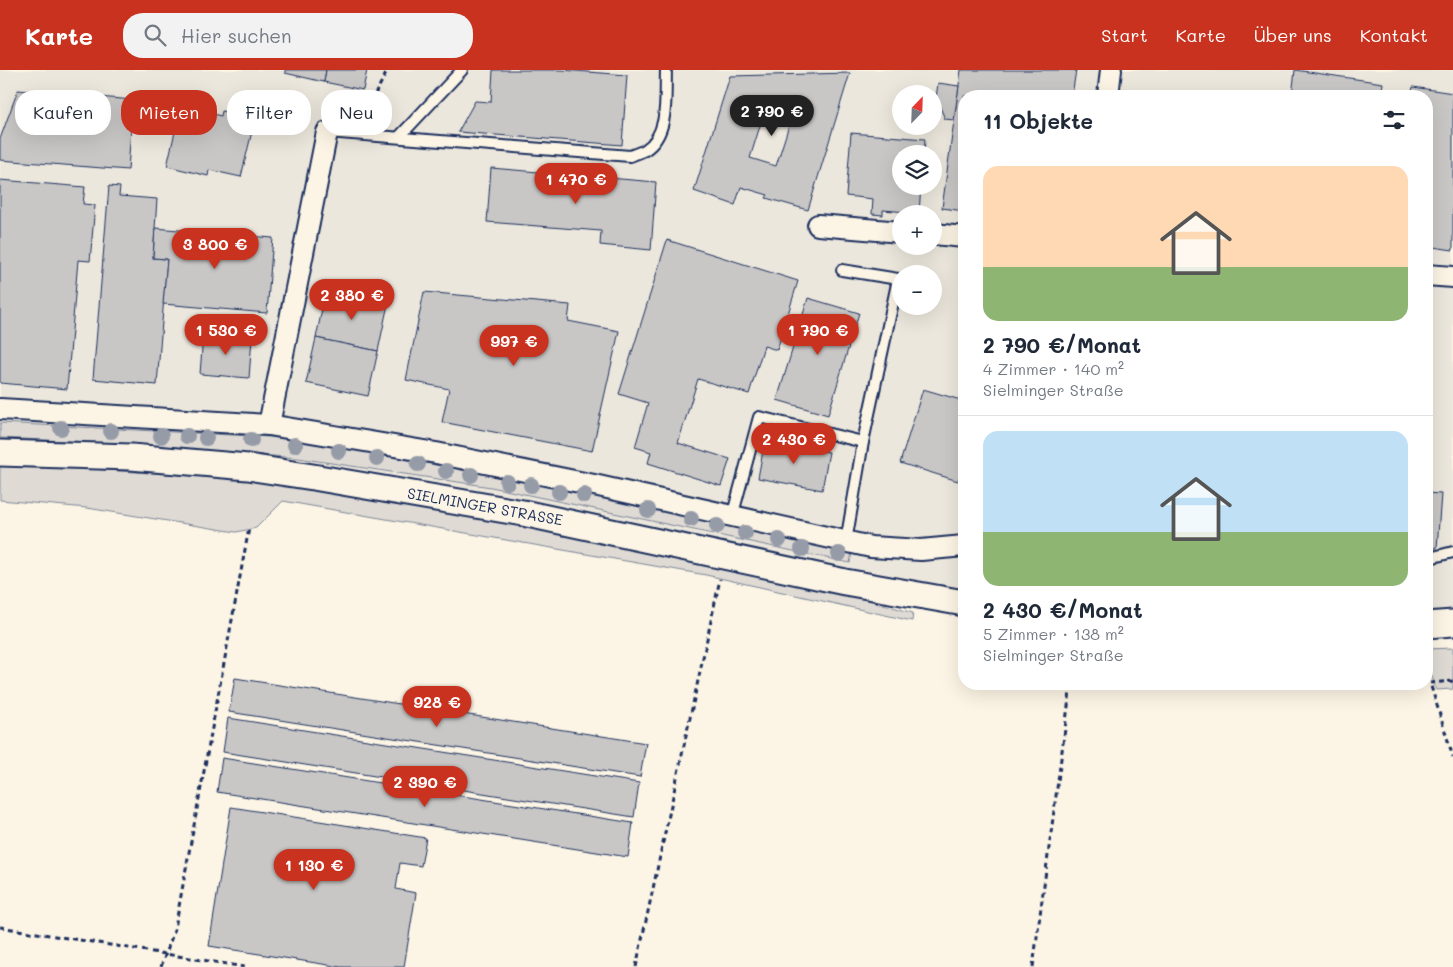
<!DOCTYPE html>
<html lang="de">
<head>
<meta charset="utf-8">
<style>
	:root { --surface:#fff; --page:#f2f2f3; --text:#1f2937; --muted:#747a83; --line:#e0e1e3; --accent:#c8321e }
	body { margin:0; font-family:Mali,sans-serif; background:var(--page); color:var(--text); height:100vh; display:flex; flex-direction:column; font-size:19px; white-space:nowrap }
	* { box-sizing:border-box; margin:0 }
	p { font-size:16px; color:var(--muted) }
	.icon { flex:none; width:28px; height:28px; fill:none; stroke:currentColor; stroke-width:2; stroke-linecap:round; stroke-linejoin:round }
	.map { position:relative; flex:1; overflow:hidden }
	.panel { position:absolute; left:958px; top:20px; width:475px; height:600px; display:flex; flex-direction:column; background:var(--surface); border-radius:20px; box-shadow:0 5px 20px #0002 }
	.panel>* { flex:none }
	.guide { position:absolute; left:15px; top:20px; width:475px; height:45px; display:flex; gap:10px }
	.needle { width:32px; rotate:23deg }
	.controls { position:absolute; left:892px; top:15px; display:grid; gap:10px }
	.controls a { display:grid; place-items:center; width:50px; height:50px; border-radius:50%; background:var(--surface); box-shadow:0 5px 20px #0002; font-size:25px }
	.price { position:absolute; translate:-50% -42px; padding:0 11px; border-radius:18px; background:var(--accent); color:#fff; font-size:16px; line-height:32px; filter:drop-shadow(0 1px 2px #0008) }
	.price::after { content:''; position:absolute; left:50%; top:30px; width:15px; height:11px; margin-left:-8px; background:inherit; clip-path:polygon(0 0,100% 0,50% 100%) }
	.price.selected { background:#222; color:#fff }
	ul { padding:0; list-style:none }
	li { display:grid; align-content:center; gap:10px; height:265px; padding:0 25px }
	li+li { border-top:1px solid var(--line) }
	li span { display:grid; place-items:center; height:155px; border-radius:15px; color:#555 }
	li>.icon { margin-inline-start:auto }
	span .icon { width:90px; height:90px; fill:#fffc; stroke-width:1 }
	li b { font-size:21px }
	h2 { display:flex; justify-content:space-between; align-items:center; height:60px; padding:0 25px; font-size:21px }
	.chip { padding:0 18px; border-radius:20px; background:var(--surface); box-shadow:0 5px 20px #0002; font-size:18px; line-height:45px }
	.chip.selected { background:var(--accent); color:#fff }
	header { display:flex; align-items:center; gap:30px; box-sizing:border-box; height:70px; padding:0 25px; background:var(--accent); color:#fff }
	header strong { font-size:24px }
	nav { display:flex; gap:28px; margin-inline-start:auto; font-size:18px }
	.search { width:350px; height:45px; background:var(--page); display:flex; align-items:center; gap:12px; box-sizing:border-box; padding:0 18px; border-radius:20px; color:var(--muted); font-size:19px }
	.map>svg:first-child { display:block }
</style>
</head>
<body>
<header>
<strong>Karte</strong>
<div class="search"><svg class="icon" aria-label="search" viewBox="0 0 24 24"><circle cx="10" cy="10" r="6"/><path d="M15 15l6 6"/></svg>Hier suchen</div>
<nav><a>Start</a><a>Karte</a><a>Über uns</a><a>Kontakt</a></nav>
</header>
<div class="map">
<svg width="1453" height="897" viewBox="0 0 1453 897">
	<rect width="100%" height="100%" fill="#fcf5e5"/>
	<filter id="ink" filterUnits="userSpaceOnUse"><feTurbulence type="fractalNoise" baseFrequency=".02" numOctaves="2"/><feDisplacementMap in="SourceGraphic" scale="10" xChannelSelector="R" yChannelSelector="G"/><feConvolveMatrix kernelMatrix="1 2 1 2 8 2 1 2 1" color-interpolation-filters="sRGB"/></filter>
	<g filter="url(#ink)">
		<path fill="#ece7dc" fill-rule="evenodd" d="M0 0H1453V553L1426 555V26H964V533L420 425 0 383ZM901 24H934V56H901ZM901 84H934V116H901ZM901 144H934V176H901ZM901 204H934V236H901Z"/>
		<g fill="#dfdbd4" stroke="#7d8599">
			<polygon points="0,353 270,367 328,375 623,430 852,482 850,493 491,417 298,388 115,373 0,368"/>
			<polygon points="0,393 240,409 349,421 512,450 815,514 913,543 912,551 706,505 283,431 256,458 236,462 87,438 0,430"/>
			<polygon points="1453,578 1453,619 1436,620 1431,603 1426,604 1426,579"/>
		</g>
		<g fill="#c8c7c6" stroke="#1b2f5e" fill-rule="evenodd">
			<polygon points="285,0 326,0 324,12 285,3"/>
			<polygon points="326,0 367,0 363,20 324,12"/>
			<polygon points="493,0 562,0 627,5 622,75 458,62 475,31 491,32"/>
			<polygon points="961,0 1076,0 1072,26 964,26 964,141 942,138"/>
			<polygon points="1295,0 1383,13 1381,26 1292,26"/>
			<path d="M850 3 808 140 766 128 768 125 741 117 735 135 694 121 730 6ZM764 43 790 52 776 96 750 88Z"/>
			<polygon points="938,13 959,16 954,50 945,49 936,28"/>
			<polygon points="1413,17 1453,23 1453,180 1426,176 1426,26 1411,26"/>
			<polygon points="18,20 133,30 128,100 0,90 0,69"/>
			<polygon points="181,36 221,46 222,41 255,49 241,107 209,100 208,106 167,96"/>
			<polygon points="851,63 925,69 924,84 901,84 901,116 921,116 919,143 883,140 883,145 872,144 873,129 846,126"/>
			<polygon points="491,98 656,112 651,180 600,175 601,161 487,152"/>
			<polygon points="0,110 85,117 83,134 95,135 90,191 78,190 67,319 0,313"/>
			<polygon points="109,116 120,117 119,126 157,129 153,188 167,189 157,315 93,309"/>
			<polygon points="155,158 273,168 267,243 163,234 167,189 153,188"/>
			<polygon points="667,170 798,211 777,280 764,276 749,324 698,309 678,373 730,389 721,416 648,393 651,382 635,377 648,333 619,324"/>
			<polygon points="326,220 388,234 378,281 316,268"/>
			<polygon points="424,222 570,235 568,251 619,261 592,381 442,352 449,319 406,310"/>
			<polygon points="808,228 859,243 828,345 777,330"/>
			<polygon points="203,265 252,268 249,308 200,304"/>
			<polygon points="316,268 378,281 368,326 306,313"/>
			<polygon points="923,319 964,331 964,393 958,411 900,393"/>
			<polygon points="1426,343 1430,343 1426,396"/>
			<polygon points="765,370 829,382 822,420 758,408"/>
			<polygon points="1426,423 1441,424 1437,478 1426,478"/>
			<polygon points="235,608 646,673 640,707 229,642"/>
			<polygon points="228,648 639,713 634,747 223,682"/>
			<polygon points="222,688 633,753 628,787 217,722"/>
			<polygon points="231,737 426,768 421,796 400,793 396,819 416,823 404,897 341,897 209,876"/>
		</g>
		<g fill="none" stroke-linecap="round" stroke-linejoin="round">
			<defs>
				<g id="service">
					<path d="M327 62 630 86C635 84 641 82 645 80 670 64 665 26 666 0"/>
					<polyline points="399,67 462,0"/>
					<polyline points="842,200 898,209 863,372"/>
					<polyline points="732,447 759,347 863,372 846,472"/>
					<polyline points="1426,489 1453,482"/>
				</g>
				<g id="minor">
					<polyline points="1108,26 1111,0"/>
					<polyline points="818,155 901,162"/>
					<polyline points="934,164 964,167"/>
					<polyline points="1426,205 1453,207"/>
					<polyline points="0,339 269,355 436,383 594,415 871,477 921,480 964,476"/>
					<polyline points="269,355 327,62"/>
				</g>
				<g id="tertiary">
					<polyline points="0,383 131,387 248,397 313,407 523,443 845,512 964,533"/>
					<polyline points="1426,555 1453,553"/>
				</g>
			</defs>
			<use href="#service" stroke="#1b2f5e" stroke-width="14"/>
			<use href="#minor" stroke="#1b2f5e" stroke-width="24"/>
			<use href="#tertiary" stroke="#1b2f5e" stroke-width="29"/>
			<g stroke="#1b2f5e" stroke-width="3" stroke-dasharray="5 4" stroke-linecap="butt">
				<polyline points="362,48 388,0"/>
				<polyline points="1453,611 1430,613 1453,687"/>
				<polyline points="0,857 245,897"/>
				<polyline points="161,897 175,858 249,458"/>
				<polyline points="636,897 720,509"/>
				<polyline points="1033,897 1071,614"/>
			</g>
			<use href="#service" stroke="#fcf5e5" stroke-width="10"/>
			<use href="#minor" stroke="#fcf5e5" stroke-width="20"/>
			<use href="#tertiary" stroke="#fcf5e5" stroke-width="25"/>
		</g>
		<g fill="#969ba8">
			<circle cx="61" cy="358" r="8"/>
			<circle cx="111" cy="361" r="8"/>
			<circle cx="161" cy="366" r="8"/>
			<circle cx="187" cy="366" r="8"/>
			<circle cx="206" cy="368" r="8"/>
			<circle cx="251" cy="370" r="8"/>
			<circle cx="295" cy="375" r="8"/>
			<circle cx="339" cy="381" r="8"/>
			<circle cx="377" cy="388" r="8"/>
			<circle cx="418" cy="394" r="8"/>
			<circle cx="446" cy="401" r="8"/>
			<circle cx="471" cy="405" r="8"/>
			<circle cx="507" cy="412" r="8"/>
			<circle cx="531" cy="415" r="8"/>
			<circle cx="559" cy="422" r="8"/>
			<circle cx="584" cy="425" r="8"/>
			<circle cx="648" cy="440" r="8"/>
			<circle cx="691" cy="449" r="8"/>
			<circle cx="717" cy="456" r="8"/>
			<circle cx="745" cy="463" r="8"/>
			<circle cx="779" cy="470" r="8"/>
			<circle cx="802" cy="479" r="8"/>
			<circle cx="839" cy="484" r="8"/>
		</g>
	</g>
	<g text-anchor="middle" stroke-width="4" stroke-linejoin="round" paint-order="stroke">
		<g font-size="15" fill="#1b2f5e" stroke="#fcf5e5">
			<text transform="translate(485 437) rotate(10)" y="5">SIELMINGER STRASSE</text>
		</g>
	</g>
</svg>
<div class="controls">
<a><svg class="needle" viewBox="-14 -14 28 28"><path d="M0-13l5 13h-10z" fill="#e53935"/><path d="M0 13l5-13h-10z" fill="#747a83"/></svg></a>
<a><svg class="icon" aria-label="layers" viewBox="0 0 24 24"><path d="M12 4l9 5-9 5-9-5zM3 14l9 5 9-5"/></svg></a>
<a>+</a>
<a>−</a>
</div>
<b class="price selected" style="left:772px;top:67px">2 790 €</b>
<b class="price" style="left:576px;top:135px">1 470 €</b>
<b class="price" style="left:215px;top:200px">3 800 €</b>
<b class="price" style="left:352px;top:251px">2 380 €</b>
<b class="price" style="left:226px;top:286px">1 530 €</b>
<b class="price" style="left:818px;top:286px">1 790 €</b>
<b class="price" style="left:514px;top:297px">997 €</b>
<b class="price" style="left:794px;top:395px">2 430 €</b>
<b class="price" style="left:437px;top:658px">928 €</b>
<b class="price" style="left:425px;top:738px">2 390 €</b>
<b class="price" style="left:314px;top:821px">1 130 €</b>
<div class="guide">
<a class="chip">Kaufen</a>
<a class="chip selected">Mieten</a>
<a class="chip">Filter</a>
<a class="chip">Neu</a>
</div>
<section class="panel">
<h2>11 Objekte<svg class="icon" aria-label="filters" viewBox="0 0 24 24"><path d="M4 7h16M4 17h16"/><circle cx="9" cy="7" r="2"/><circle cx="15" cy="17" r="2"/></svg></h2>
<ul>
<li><span style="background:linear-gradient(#ffd9b3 65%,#8fb573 0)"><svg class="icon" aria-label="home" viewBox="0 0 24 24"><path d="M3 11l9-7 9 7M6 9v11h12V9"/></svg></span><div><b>2 790 €/Monat</b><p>4 Zimmer · 140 m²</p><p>Sielminger Straße</p></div></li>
<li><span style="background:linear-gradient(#bfe0f5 65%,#8fb573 0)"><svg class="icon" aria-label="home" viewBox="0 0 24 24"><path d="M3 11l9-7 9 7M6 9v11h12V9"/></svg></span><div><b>2 430 €/Monat</b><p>5 Zimmer · 138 m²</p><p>Sielminger Straße</p></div></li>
</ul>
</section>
</div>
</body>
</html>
